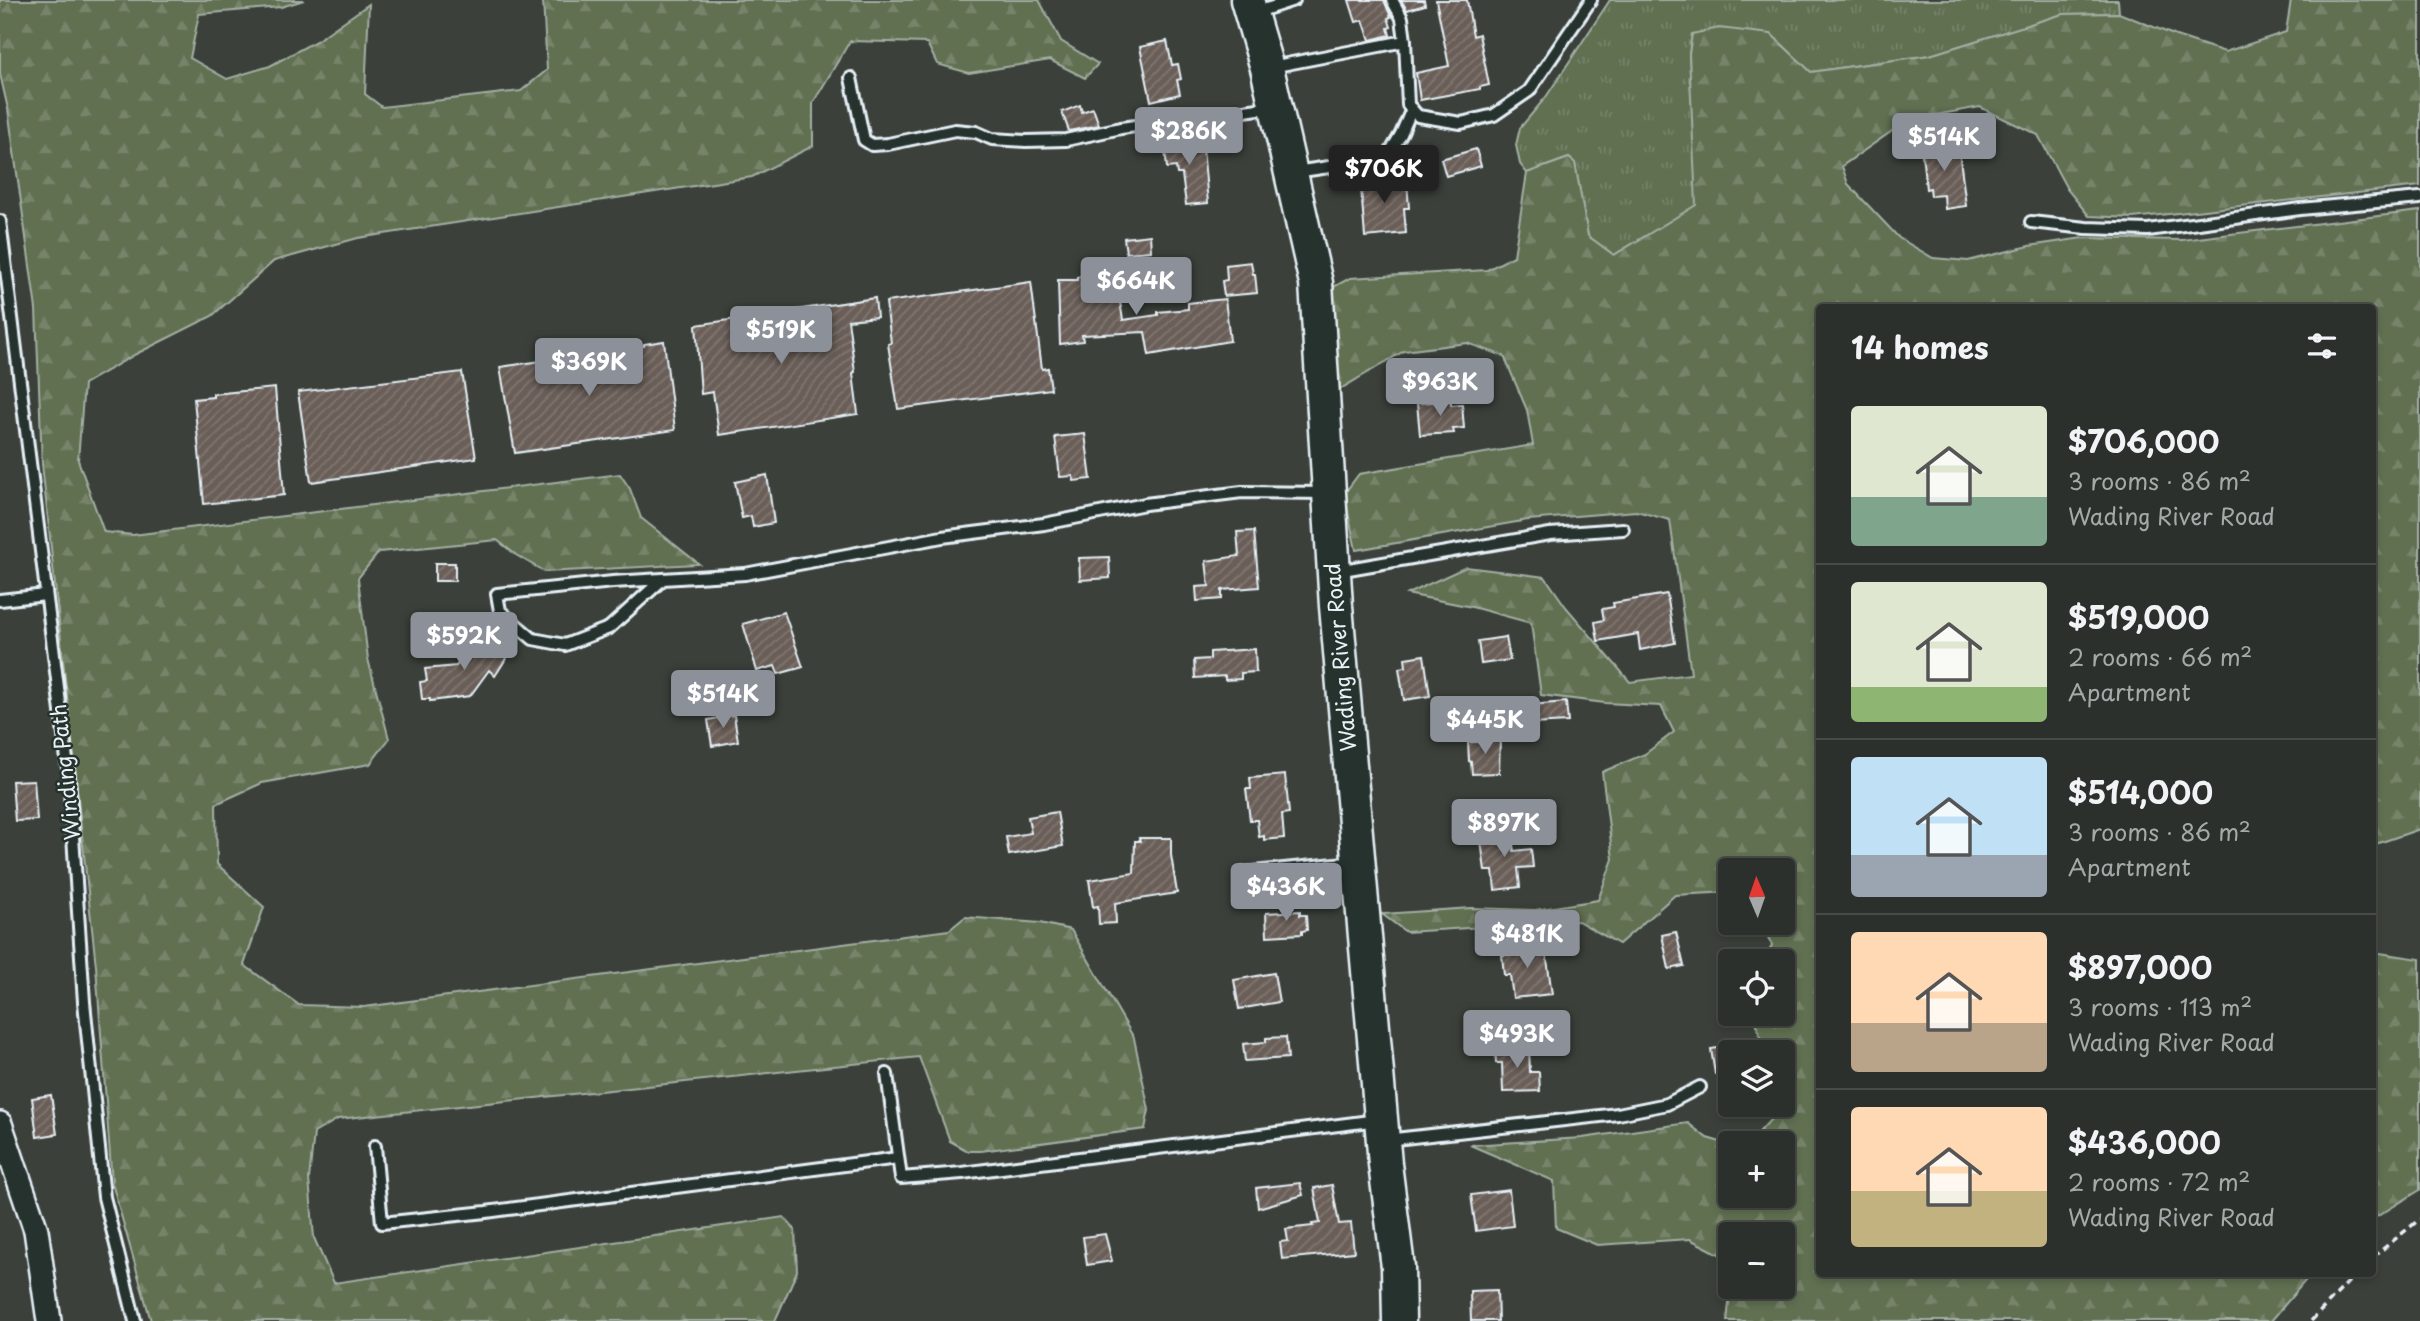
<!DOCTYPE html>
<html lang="en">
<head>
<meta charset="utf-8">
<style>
	:root { --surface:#2c302c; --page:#383c38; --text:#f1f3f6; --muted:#a6a9a9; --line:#484b48; --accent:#8c9099 }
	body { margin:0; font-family:"Playpen Sans",sans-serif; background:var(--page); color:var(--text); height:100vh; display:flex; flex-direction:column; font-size:26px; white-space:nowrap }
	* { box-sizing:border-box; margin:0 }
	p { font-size:23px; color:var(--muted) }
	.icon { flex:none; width:38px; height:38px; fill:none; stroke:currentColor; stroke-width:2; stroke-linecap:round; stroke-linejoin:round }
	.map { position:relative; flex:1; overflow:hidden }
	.drawer { position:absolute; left:1816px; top:304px; width:560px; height:973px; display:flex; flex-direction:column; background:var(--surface); border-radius:7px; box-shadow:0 4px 10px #0003,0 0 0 2px var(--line) }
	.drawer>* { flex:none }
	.needle { width:46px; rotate:358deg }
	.fabs { position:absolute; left:1718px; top:858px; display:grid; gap:14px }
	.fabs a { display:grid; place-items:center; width:77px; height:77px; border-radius:7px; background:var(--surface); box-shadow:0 4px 10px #0003,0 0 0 2px var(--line); font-size:35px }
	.price { position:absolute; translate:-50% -60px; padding:0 16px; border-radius:7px; background:var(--accent); color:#fff; font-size:23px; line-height:46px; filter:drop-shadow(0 2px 4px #0008) }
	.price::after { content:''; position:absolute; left:50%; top:42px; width:21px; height:16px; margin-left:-10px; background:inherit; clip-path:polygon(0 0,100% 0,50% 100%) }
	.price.active { background:#222; color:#fff }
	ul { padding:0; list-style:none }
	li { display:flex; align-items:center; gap:21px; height:175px; padding:0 35px }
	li+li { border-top:2px solid var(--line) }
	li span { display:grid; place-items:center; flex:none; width:196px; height:140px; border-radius:7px; color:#555 }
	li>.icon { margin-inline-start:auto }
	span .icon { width:84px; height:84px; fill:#fffc; stroke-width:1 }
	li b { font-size:30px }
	h2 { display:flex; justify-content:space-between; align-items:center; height:84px; padding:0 35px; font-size:30px }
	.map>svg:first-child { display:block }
</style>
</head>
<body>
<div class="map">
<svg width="2420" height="1321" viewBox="0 0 2420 1321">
	<defs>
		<pattern id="grass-tufts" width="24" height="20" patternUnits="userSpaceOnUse" patternTransform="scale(1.75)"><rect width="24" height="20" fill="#606f51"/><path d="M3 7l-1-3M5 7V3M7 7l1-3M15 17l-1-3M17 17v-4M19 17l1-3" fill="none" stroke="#77846b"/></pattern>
		<pattern id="forest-firs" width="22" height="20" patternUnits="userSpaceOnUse" patternTransform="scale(1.75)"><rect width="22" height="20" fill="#606f51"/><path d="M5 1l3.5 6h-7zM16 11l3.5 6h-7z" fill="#77846b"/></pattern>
		<pattern id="building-hatch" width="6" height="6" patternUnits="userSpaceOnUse" patternTransform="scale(1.75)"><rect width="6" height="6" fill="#6b5f58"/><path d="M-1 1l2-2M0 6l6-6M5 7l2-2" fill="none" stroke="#807671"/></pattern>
	</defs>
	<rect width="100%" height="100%" fill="#3b403a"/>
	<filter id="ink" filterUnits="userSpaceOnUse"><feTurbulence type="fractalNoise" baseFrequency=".0143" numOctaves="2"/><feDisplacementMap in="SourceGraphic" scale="14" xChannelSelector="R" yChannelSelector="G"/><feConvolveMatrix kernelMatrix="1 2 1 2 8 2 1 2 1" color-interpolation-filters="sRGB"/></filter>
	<g filter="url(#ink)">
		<polygon fill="url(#grass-tufts)" stroke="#a4b0a4" stroke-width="2" points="1610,0 2118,0 2119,13 2063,14 1930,55 1811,72 1771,34 1692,34 1689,54 1697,205 1614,255 1588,236 1575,163 1569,158 1527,173 1520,164 1516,145 1520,128 1546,97"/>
		<g fill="url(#forest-firs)" stroke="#a4b0a4" stroke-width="2">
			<polygon points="0,0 304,0 281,7 199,14 190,58 227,79 270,66 316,41 369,4 365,94 382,107 521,91 547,70 543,0 1039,0 1061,41 1098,64 1085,78 1050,60 969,73 937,64 927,43 850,41 813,103 813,146 752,177 358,238 274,261 212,316 136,354 84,384 78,460 104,532 133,535 620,474 630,489 641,518 699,564 545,572 516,555 497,540 379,552 358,578 368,659 389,739 370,764 262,783 216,804 217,864 264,907 244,965 299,1005 364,1007 949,930 965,917 1040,923 1071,930 1134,1038 1149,1110 1145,1129 981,1151 968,1151 950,1141 919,1057 338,1119 314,1133 309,1179 314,1238 334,1283 784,1217 795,1230 797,1271 775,1321 151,1321 112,1183 96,966 42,464 36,309 8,109 0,74"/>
			<polygon points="2291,0 2420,0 2420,186 2133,218 2089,216 2067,189 2038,135 1980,107 1908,120 1842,166 1848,184 1899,238 1933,258 1968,261 2029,246 2083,238 2182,240 2420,211 2420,829 2373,845 2373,308 1820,308 1820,1274 2311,1274 2271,1321 1727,1321 1731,1286 1783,1286 1783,1234 1731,1234 1731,1260 1690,1239 1597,1245 1556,1228 1554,1181 1470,1145 1582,1138 1688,1123 1707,1138 1731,1145 1731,1195 1783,1195 1783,1143 1749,1143 1785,1104 1783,1052 1764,1052 1754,1013 1783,1013 1783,961 1765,961 1772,945 1760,922 1783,922 1783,870 1731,870 1731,892 1675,895 1619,944 1578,921 1406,932 1382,914 1471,908 1535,910 1598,900 1613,859 1602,772 1645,754 1674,732 1661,706 1605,703 1541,695 1531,623 1472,607 1407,594 1466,567 1545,577 1566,607 1630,682 1691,674 1670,520 1636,511 1528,520 1356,550 1344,494 1359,474 1533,445 1527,410 1504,356 1467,343 1404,351 1337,391 1326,291 1350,278 1487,270 1514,256 1527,173 1569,158 1575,163 1588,236 1614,255 1696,205 1689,54 1692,34 1719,28 1771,34 1811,72 1930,55 2063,14 2119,13 2176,36 2225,52 2286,32"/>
			<polygon points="2373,952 2420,959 2420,1190 2373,1219"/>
		</g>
		<g fill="url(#building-hatch)" stroke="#e8f1f8" stroke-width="2">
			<polygon points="1349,0 1384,0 1391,17 1388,18 1391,27 1388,28 1390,35 1370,40 1363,20 1356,22"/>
			<polygon points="1401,0 1424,0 1425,5 1407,10"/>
			<polygon points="1436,0 1467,0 1473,36 1479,34 1489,85 1480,87 1480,89 1420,100 1416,73 1449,66"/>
			<polygon points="1167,41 1172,65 1178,64 1181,79 1177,80 1180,94 1151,101 1140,47"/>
			<polygon points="1080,105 1082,112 1093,108 1099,125 1069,131 1062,112"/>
			<polygon points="1202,137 1208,203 1186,205 1182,174 1177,174 1176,167 1167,168 1164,140"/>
			<polygon points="1951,141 1951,143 1958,142 1966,206 1945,209 1944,195 1931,196 1930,188 1926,189 1921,145"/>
			<polygon points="1476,149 1481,166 1446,176 1441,159"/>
			<polygon points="1397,173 1398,182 1407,181 1409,208 1404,208 1406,233 1365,237 1360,176"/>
			<polygon points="1150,235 1151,251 1126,253 1124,238"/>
			<polygon points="1251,262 1253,274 1255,274 1257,293 1224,296 1222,281 1227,280 1226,265"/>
			<polygon points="1115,272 1123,320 1158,315 1158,312 1188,309 1188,303 1225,299 1230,341 1149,355 1145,332 1082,335 1083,341 1060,344 1058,280 1077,280 1077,277"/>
			<polygon points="1031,282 1042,369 1048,368 1051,389 898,409 888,344 891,343 886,302"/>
			<polygon points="875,298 877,317 848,320 855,372 853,373 858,414 719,435 713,392 701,394 696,325"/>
			<polygon points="664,341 675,430 515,453 500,367 644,346 644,344"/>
			<polygon points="462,372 476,458 311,482 298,392"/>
			<polygon points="275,388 284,495 204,504 194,399 213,397 213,394"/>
			<polygon points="1451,401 1451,405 1462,404 1464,428 1453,429 1454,433 1420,435 1417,403"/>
			<polygon points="1085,434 1091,479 1074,481 1073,476 1060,477 1055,437"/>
			<polygon points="767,475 774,523 753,527 751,516 742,518 735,482"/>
			<polygon points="1254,531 1259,587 1222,590 1222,599 1197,601 1196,587 1209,586 1206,561 1239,556 1237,532"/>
			<polygon points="1109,557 1110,578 1080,580 1079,558"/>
			<rect x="435" y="563" width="20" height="18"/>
			<polygon points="1667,594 1675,643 1640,650 1638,634 1598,641 1595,622 1604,620 1602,609 1614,607 1613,603"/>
			<polygon points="784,612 803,667 778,674 775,666 757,671 743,624"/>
			<polygon points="482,634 509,654 495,676 489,670 470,696 430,701 430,699 422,699 420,682 427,681 425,669 456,666"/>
			<polygon points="1506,637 1510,660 1481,664 1478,641"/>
			<polygon points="1255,649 1256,672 1241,673 1241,679 1225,680 1225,676 1195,678 1194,660 1210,659 1210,652"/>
			<polygon points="1424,655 1430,696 1404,700 1399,668 1406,667 1405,658"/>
			<polygon points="1566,702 1568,722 1532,724 1530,705"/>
			<polygon points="734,715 738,741 712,746 708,720"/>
			<polygon points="1500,738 1499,773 1472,774 1471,762 1469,761 1468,742 1479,742 1479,739"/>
			<polygon points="1285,775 1289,813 1282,814 1284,838 1264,840 1264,836 1259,837 1257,820 1250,820 1246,789 1251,789 1250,778"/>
			<polygon points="34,780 37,820 15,821 12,781"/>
			<polygon points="1057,812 1063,846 1009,855 1006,837 1031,833 1028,817"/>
			<polygon points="1511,830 1514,851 1531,849 1533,867 1518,868 1520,887 1495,890 1493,871 1485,871 1480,833"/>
			<polygon points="1139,838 1171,838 1171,855 1177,893 1115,903 1116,923 1099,924 1098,906 1093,907 1089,880 1134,873 1135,841 1140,841"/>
			<polygon points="1300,911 1300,915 1306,915 1307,930 1302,931 1302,934 1267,936 1266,913"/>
			<polygon points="1676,932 1684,966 1669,969 1662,935"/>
			<polygon points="1533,939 1534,953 1546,952 1552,994 1513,998 1510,975 1504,975 1502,955 1509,955 1508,941"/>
			<polygon points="1274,973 1279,1002 1239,1009 1234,980"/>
			<polygon points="1286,1037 1288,1058 1245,1061 1243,1044 1266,1042 1266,1038"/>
			<polygon points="1731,1046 1731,1072 1715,1074 1711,1049"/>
			<polygon points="1529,1047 1530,1072 1539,1072 1540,1091 1503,1092 1502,1063 1496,1063 1495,1048"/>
			<polygon points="51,1095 57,1134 37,1137 32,1098"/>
			<polygon points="1300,1183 1303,1195 1258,1208 1256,1188"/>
			<polygon points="1332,1185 1339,1224 1351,1223 1354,1252 1282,1259 1280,1242 1288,1241 1286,1229 1313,1226 1312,1224 1320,1223 1314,1188"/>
			<polygon points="1509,1190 1513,1226 1476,1231 1471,1195"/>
			<polygon points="1105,1234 1112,1261 1087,1265 1083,1237"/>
			<polygon points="1497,1290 1498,1321 1471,1321 1470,1291"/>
		</g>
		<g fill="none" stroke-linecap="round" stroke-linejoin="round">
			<defs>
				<g id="lane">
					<polyline points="1392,0 1402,18 1405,41"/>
					<polyline points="1254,13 1294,0"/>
					<polyline points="1271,67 1405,41 1408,105 1418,116 1461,123 1494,115 1529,91 1591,0"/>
					<polyline points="851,78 864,140 872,145 888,144 955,130 976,132 992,139 1026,141 1066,140 1121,128 1273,107"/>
					<polyline points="1295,172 1370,161 1388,156 1401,134 1412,109"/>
					<polyline points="0,221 69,776 84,1002 104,1197 135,1321"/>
					<polyline points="2031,222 2086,228 2148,230 2300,209 2420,198"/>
					<polyline points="1337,571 1550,534 1623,529"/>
					<polyline points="663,579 609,628 565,645 533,639 500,611 497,594 613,582 745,574 942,537 1044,524 1145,504 1242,492 1326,493"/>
					<polyline points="0,600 46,595"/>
					<polyline points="1243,873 1356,862"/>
					<polyline points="887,1074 901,1178 962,1173 1378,1120"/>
					<polyline points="1386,1140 1618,1114 1667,1104 1700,1087"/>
					<polyline points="375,1146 382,1223 486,1212 898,1158"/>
				</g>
				<polyline id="street" points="0,1124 36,1230 49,1321"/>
				<polyline id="secondary" points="1247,0 1267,68 1316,283 1336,606 1385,1164 1398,1267 1399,1321"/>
			</defs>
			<use href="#lane" stroke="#e8f1f8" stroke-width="16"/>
			<use href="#street" stroke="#e8f1f8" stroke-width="28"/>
			<use href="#secondary" stroke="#e8f1f8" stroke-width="37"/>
			<g stroke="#e8f1f8" stroke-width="3.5" stroke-dasharray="7 5" stroke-linecap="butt">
				<polyline points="2373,1257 2420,1219"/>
				<polyline points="2311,1321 2356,1274"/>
			</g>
			<use href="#lane" stroke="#26332d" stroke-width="10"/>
			<use href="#street" stroke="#26332d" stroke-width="23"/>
			<use href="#secondary" stroke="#26332d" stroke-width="32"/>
		</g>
	</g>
	<g text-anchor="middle" stroke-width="5" stroke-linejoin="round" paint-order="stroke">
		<g font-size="21" fill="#e8f1f8" stroke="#26332d">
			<text transform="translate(1341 657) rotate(-95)" y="7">Wading River Road</text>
			<text transform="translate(66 772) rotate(-96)" y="7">Winding Path</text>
		</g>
	</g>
</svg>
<div class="fabs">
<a><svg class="needle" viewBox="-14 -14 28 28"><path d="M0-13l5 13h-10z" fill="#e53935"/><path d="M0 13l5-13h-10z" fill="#a6a9a9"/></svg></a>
<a><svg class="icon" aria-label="locate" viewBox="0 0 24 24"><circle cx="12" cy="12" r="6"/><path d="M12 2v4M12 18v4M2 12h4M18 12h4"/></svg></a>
<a><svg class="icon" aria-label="layers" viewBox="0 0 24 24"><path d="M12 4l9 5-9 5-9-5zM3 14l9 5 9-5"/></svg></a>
<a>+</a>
<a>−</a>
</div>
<b class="price" style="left:1189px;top:167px">$286K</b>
<b class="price" style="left:1944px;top:173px">$514K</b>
<b class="price active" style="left:1384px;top:205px">$706K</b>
<b class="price" style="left:1136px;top:317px">$664K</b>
<b class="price" style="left:781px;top:366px">$519K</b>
<b class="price" style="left:589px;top:398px">$369K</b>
<b class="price" style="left:1440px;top:418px">$963K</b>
<b class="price" style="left:464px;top:672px">$592K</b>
<b class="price" style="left:723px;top:730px">$514K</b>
<b class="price" style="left:1485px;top:756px">$445K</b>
<b class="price" style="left:1504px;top:859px">$897K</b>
<b class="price" style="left:1286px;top:923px">$436K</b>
<b class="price" style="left:1527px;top:970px">$481K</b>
<b class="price" style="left:1517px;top:1070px">$493K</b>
<section class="drawer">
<h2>14 homes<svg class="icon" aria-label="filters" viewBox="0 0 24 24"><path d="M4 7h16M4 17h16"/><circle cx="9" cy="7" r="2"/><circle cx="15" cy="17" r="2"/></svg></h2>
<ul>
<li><span style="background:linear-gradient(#dfe7d0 65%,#7fa58c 0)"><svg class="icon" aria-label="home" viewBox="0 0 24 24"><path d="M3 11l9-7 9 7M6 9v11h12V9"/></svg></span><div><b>$706,000</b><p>3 rooms · 86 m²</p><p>Wading River Road</p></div></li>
<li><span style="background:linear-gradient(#dfe7d0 75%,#8fb573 0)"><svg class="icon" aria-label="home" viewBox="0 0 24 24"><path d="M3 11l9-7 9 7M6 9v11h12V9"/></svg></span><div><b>$519,000</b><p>2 rooms · 66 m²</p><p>Apartment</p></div></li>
<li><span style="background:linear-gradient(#bfe0f5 70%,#9aa5b1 0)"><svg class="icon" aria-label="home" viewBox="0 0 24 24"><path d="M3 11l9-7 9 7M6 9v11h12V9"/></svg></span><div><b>$514,000</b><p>3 rooms · 86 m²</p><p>Apartment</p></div></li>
<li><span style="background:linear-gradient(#ffd9b3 65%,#b9a48a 0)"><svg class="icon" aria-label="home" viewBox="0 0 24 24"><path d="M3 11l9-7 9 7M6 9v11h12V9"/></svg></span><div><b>$897,000</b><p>3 rooms · 113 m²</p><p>Wading River Road</p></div></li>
<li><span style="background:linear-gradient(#ffd9b3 60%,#c2b280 0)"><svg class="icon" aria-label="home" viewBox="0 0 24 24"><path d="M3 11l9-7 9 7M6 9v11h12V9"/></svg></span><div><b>$436,000</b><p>2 rooms · 72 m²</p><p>Wading River Road</p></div></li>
</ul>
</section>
</div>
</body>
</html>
